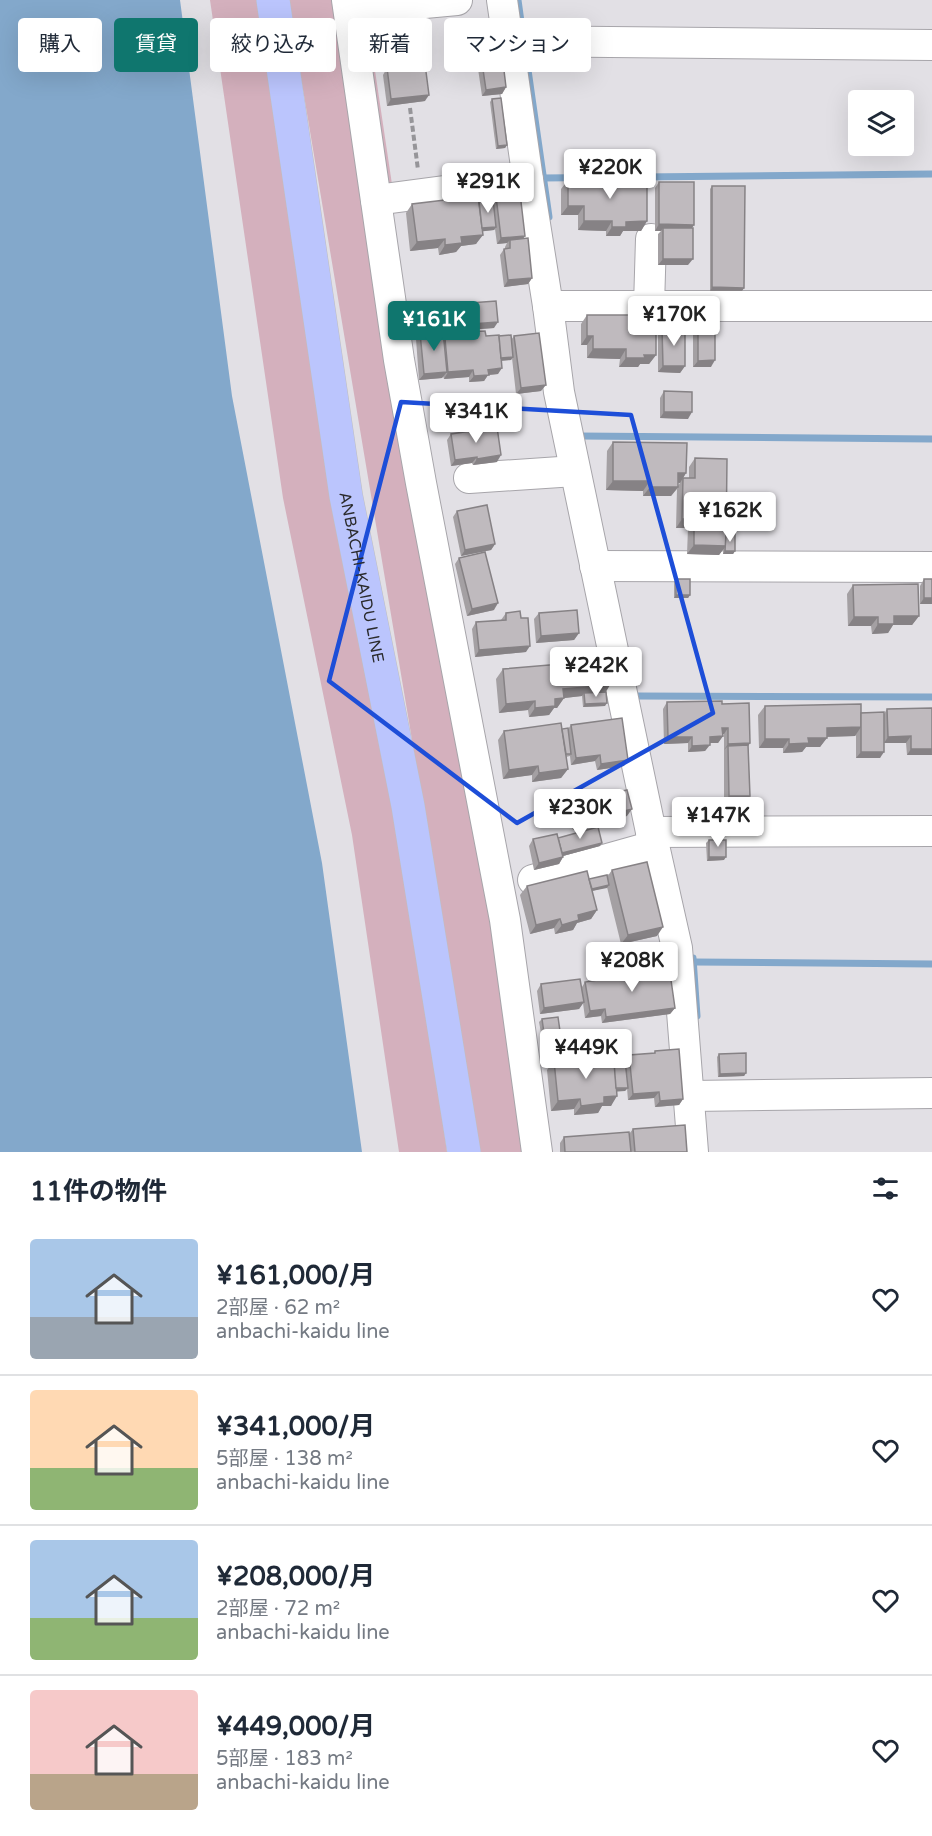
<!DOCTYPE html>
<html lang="ja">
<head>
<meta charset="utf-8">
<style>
	:root { --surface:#fff; --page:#f2f2f3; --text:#1f2937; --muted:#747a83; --line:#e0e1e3; --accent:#0f766e }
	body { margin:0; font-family:"Varela Round","Noto Sans JP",sans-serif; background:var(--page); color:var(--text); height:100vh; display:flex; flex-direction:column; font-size:22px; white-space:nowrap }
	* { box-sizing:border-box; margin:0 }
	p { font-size:20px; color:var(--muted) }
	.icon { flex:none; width:33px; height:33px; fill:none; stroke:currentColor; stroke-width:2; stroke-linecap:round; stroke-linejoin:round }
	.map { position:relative; height:1152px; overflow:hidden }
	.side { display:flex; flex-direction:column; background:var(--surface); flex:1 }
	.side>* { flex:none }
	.top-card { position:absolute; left:18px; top:18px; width:600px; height:54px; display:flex; gap:12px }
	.controls { position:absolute; left:848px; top:90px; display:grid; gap:12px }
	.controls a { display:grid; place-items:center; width:66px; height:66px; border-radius:6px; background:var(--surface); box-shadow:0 6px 24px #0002; font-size:30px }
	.price { position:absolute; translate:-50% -51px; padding:0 14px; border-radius:6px; background:#fff; color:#222; font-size:20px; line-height:39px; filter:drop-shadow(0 2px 3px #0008) }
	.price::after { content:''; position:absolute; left:50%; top:36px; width:18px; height:14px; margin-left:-9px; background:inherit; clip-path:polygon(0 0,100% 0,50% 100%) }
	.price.current { background:var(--accent); color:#fff }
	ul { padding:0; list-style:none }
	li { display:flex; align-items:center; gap:18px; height:150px; padding:0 30px }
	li+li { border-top:2px solid var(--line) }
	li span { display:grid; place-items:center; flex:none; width:168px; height:120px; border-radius:6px; color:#555 }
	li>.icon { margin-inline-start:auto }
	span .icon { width:72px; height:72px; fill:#fffc; stroke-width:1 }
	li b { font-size:26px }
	h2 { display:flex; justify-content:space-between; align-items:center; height:72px; padding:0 30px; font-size:26px }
	.pill { padding:0 21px; border-radius:6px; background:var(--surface); box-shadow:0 6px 24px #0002; font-size:21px; line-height:54px }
	.pill.current { background:var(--accent); color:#fff }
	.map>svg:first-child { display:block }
</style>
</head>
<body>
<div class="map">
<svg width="932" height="1152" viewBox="0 0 932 1152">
	<rect width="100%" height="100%" fill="#e2e0e5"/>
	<g fill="#d4b0bd">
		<polygon points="210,0 260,0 396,809 447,1152 399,1152 352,835 283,498"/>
		<polygon points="288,0 341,0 529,1152 476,1152 436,883"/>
		<polygon points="367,17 393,191 383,192 362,18"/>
	</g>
	<polygon fill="#83a8cb" points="0,0 180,0 232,396 322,863 362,1152 0,1152"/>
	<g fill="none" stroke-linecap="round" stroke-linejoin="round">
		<g stroke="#83a8cb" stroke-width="7">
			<polyline points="518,0 522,29 527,29"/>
			<polyline points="526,56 549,217"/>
			<polyline points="543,178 932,174"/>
			<polyline points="579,436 932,439"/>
			<polyline points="637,696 932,697"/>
			<polyline points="693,958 697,1016"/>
			<polyline points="694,962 932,964"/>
		</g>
		<defs>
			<g id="minor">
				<polyline points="347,0 399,360 421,483 505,920 537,1152"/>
				<polyline points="502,0 528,180 548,306 559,392 651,832 677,948 693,1152"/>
				<polyline points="349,10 457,0"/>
				<polyline points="508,41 932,45"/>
				<polyline points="376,200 528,180"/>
				<polyline points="548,306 932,306"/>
				<polyline points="649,306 651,239"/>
				<polyline points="469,478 575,471"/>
				<polyline points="595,566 932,567"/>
				<polyline points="651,832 932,831"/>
				<polyline points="533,880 654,846"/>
				<polyline points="690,1096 932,1093"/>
			</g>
			<g id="major">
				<path id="s1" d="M273 0 346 496 408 806 464 1152"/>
			</g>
		</defs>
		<use href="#minor" stroke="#a7a5aa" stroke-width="32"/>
		<use href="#major" stroke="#bfbfc0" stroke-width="34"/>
		<polyline stroke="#969599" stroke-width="4" stroke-dasharray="6 3" stroke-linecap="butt" points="410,108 418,170"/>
		<use href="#minor" stroke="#fff" stroke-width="30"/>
		<use href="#major" stroke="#bbc5fd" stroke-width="33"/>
	</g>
	<g fill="#a4a0a3">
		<polygon points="455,27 482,49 474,60 461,62 460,57 454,59 451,34"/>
		<polygon points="398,36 405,48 397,49 396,39"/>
		<polygon points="481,56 506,87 502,94 482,96 477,62"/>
		<polygon points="387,68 425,101 387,106 383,75"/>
		<polygon points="492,99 507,145 505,148 496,149 490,102"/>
		<polygon points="568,180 647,221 641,231 623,231 620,236 606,236 606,231 578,230 578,215 561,215 561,189"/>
		<polygon points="659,182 692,228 688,265 658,265 658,234 661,231 655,231 655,188"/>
		<polygon points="712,186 744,288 742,291 710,291 710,189"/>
		<polygon points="496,196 523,239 532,278 528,284 504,287 500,255 504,249 505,249 505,247 507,243 497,244 495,229 494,230 482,231 476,244 461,246 456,252 439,255 438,248 410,251 406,213 412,204 493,200"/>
		<polygon points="456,304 494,328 453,331 452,311"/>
		<polygon points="587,315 656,322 662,329 685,366 680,373 658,372 658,334 659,333 656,333 656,355 649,364 640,364 638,367 619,367 620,359 587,358 587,345 581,345 581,324"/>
		<polygon points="698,327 711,367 693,367 693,333"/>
		<polygon points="468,332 486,336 499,336 511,340 514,336 541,391 516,394 512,358 511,360 501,361 498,374 488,375 484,381 469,382 469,377 444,379 443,376 442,378 419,380 416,339 420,333 444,341 445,339 464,338"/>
		<polygon points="664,391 688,419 660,418 660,398"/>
		<polygon points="451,434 497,462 473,465 472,463 451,466 447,440"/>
		<polygon points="613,442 686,473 680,483 678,482 678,486 683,478 689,478 689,467 695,458 726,534 735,551 733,554 723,554 723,549 719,555 687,554 688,528 676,528 677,489 671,496 643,496 643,491 606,490 607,451"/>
		<polygon points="457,511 495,544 491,550 461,556 453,517"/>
		<polygon points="459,558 494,610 467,616 455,564"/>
		<polygon points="676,579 690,595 688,598 674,598 674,582"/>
		<polygon points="924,579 932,579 932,604 920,604 920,586"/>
		<polygon points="853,585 919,616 912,625 893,625 888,633 872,634 871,626 848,626 847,594"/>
		<polygon points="506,613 526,652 475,657 472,629 476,622 501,620"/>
		<polygon points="539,613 579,633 574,640 536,643 534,619"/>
		<polygon points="503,669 606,692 605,706 583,707 582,696 564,698 557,708 554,708 549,715 529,717 528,710 499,713 496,679"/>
		<polygon points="667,702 722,704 748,746 750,796 747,800 747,807 745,810 725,810 726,802 724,802 724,734 723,734 723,736 718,743 710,743 705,751 688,752 688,743 664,744 663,709"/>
		<polygon points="765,706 884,714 887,709 932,755 907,755 906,743 884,743 880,758 856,758 856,735 855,736 827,737 820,747 806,747 802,752 783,753 783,748 759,748 758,715"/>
		<polygon points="571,725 624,766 597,770 595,761 571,765 570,756 566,757 568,769 561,778 532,782 532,775 503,779 498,740 504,731 562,729 568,729"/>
		<polygon points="593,798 627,816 593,824 592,825 573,830 567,809 570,805 590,802"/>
		<polygon points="558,838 600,846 563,856 563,857 559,864 534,870 529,846 533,839"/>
		<polygon points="709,840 724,860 707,861 706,843"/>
		<polygon points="612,870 657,936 621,944 607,887 592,891 597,910 591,919 577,923 573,930 555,934 554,928 530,934 520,895 527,886 607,877"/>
		<polygon points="616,974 675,1008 670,1014 602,1023 601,1016 585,1018 583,1003 579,1009 540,1014 537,991 541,984 582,987 585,982 614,978"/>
		<polygon points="542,1019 559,1041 543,1044 539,1022"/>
		<polygon points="655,1051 683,1099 679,1105 655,1107 654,1098 628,1100 627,1088 625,1091 617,1091 611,1106 602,1106 598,1113 574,1115 574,1109 551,1111 547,1070 554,1061 614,1062 625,1060 629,1055 654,1053"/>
		<polygon points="719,1054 746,1073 744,1076 718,1077 717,1057"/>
		<polygon points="633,1129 687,1152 560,1152 560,1143 564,1137 629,1134"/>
	</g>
	<g fill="#868285">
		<polygon points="407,45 405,48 397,49 399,46"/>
		<polygon points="482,49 474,60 461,62 465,56 477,50"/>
		<polygon points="465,51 460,57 454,59 459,52"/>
		<polygon points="506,87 502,94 482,96 486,90"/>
		<polygon points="429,95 425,101 387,106 391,99"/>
		<polygon points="507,145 505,148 496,149 498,146"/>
		<polygon points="568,206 584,206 578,215 561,215"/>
		<polygon points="584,221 612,221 606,231 578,230"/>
		<polygon points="647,221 641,231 623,231 620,236 606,236 612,227 626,222"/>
		<polygon points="659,224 694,225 690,231 663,228 661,231 655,231"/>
		<polygon points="496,227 494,230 477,232 479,228"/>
		<polygon points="483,235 476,244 461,246 456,252 439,255 445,245 461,237"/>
		<polygon points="525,236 521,242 510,240 507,243 497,244 501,238"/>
		<polygon points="445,239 438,248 410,251 417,242"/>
		<polygon points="663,259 693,259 688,265 658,265"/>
		<polygon points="532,278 528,284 504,287 508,280"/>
		<polygon points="712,287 744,288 742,291 710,291"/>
		<polygon points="498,322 494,328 453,331 458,325"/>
		<polygon points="587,336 593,336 587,345 581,345"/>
		<polygon points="593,349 626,349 620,359 587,358"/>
		<polygon points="644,355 656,355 649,364 640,364 638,367 619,367 626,358"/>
		<polygon points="513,357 511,360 497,361 500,358"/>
		<polygon points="715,360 711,367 693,367 698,361"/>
		<polygon points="663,366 685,366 680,373 658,372"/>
		<polygon points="502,368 498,374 488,375 484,381 469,382 474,376 488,370"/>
		<polygon points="473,370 469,377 444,379 448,372"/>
		<polygon points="447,372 442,378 419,380 424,374"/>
		<polygon points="546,385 541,391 516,394 521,388"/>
		<polygon points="664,412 692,412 688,419 660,418"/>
		<polygon points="501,455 497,462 473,465 477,459"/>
		<polygon points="477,457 472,463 451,466 455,460"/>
		<polygon points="678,473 686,473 680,483 672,482"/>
		<polygon points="613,481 650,481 643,491 606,490"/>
		<polygon points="650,487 678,487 671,496 643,496"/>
		<polygon points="682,519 694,519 688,528 676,528"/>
		<polygon points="495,544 491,550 461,556 465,550"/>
		<polygon points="694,545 726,546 719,555 687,554"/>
		<polygon points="725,551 735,551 733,554 723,554"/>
		<polygon points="676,595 690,595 688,598 674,598"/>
		<polygon points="924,598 932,598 932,604 920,604"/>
		<polygon points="498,603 494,610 467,616 472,609"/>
		<polygon points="894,616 919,616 912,625 893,625 888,633 872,634 878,624"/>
		<polygon points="854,617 878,617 871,626 848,626"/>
		<polygon points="579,633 574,640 536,643 541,636"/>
		<polygon points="530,646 526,652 475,657 479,650"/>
		<polygon points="610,685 604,695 584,693 582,696 556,699 563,689"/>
		<polygon points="564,698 557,708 554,708 549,715 529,717 535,708 555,699"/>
		<polygon points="535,701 528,710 499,713 506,704"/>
		<polygon points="607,703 605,706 583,707 585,704"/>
		<polygon points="861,727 855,736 820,737 827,728"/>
		<polygon points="722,728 728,728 724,734 718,734"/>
		<polygon points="723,736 718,743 705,743 710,737"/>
		<polygon points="911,736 906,743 884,743 888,737"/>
		<polygon points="668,737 692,737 688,743 664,744"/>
		<polygon points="808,738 827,738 820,747 806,747 802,752 783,753 789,744"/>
		<polygon points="765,739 789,739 783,748 759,748"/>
		<polygon points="750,743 746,750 728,746 724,750 728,744"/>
		<polygon points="710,745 705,751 688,752 692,746"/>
		<polygon points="911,749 932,749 932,755 907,755"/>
		<polygon points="861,752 884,752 880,758 856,758"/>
		<polygon points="600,755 595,761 571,765 576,758"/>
		<polygon points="628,760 624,766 597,770 601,764"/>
		<polygon points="538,766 532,775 503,779 509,770"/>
		<polygon points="568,769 561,778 532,782 539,773"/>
		<polygon points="729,796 750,796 745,802 727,800 724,802"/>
		<polygon points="728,807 747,807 745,810 725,810"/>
		<polygon points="632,809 627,816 593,824 598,818"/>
		<polygon points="594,822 592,825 573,830 575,827"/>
		<polygon points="602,843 600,846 559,857 561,853"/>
		<polygon points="563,857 559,864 534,870 539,863"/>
		<polygon points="709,857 726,857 724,860 707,861"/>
		<polygon points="609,885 607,888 587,892 589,889"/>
		<polygon points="597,910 591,919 577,923 573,930 555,934 562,925 578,915"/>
		<polygon points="560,919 554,928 530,934 536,925"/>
		<polygon points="663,927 657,936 621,944 628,935"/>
		<polygon points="584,1002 579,1009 540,1014 544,1008"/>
		<polygon points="675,1008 670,1014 602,1023 606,1017"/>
		<polygon points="605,1009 601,1016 585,1018 590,1011"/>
		<polygon points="561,1038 559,1041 543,1044 545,1040"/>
		<polygon points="746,1073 744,1076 718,1077 720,1074"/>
		<polygon points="628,1088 625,1091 611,1092 613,1089"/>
		<polygon points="659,1092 654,1098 628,1100 633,1094"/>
		<polygon points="617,1096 611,1106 602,1106 598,1113 574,1115 581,1106 604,1097"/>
		<polygon points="580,1099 574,1109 551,1111 558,1101"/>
		<polygon points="683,1099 679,1105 655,1107 660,1101"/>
	</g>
	<g fill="#bfbabe" stroke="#868285" stroke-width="1.5">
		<polygon points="479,24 482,49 477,50 478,54 465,56 465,51 459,52 455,27"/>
		<polygon points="406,35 407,45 399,46 398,36"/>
		<polygon points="502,54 506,87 486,90 481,56"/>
		<polygon points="425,64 429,95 391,99 387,68"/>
		<polygon points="501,98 507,145 498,146 492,99"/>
		<polygon points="568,180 647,180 647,221 626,222 626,227 612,227 612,221 584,221 584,206 568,206"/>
		<polygon points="659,182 694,182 694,225 659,224"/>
		<polygon points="712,186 745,186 744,288 712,287"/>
		<polygon points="520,193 525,236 501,238 496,196"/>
		<polygon points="478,196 483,235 461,237 462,243 445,245 445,239 417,242 412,204"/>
		<polygon points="493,199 496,227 482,228 479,201"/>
		<rect x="663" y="228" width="30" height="31"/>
		<polygon points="528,238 532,278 508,280 504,249 510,248 510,240"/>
		<polygon points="496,301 498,322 458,325 456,304"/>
		<polygon points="587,315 656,315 656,355 644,355 645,358 626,358 626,349 593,349 593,336 587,336"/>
		<rect x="656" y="322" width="6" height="8"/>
		<polygon points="698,327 715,327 715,360 698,361"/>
		<polygon points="662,328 685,328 685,366 663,366"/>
		<polygon points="443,331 447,372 424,374 420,333"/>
		<polygon points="485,331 486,336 499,335 502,368 488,370 489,375 474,376 473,370 448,372 445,339 469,337 468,332"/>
		<polygon points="539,333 546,385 521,388 514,336"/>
		<polygon points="511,335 513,357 501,358 499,336"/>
		<polygon points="664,391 692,392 692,412 664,412"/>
		<polygon points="497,427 501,455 477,459 477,457 455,460 451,434"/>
		<polygon points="613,442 687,443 686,473 678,473 678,487 650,487 650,481 613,481"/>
		<polygon points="695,458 727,459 726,546 694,545 694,519 682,519 683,478 695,478"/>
		<polygon points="487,505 495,544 465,550 457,511"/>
		<polygon points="726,534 735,534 735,551 725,551"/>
		<polygon points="485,552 498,603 472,609 459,558"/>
		<rect x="676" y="579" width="14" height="16"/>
		<rect x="924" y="579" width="8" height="19"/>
		<polygon points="918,584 919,616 894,616 894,624 878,624 878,617 854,617 853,585"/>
		<polygon points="577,610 579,633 541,636 539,613"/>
		<polygon points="520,611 521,618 528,618 530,646 479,650 476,622 506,620 506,613"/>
		<polygon points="608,660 610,685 563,689 564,698 555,699 555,706 535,708 535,701 506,704 503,669"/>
		<polygon points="606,692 607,703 585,704 584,693"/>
		<polygon points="722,701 722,704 749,703 750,743 728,744 728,728 722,728 723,736 710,737 710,745 692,746 692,737 668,737 667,702"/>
		<polygon points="861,704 861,727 827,728 827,738 808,738 809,743 789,744 789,739 765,739 765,706"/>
		<polygon points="932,708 932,749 911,749 911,736 888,737 887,709"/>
		<polygon points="884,712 884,752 861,752 861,713"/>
		<polygon points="622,718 628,760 601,764 600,755 576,758 571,725"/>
		<polygon points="561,723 568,769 539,773 538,766 509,770 504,731"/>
		<polygon points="568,728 571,754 566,754 562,729"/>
		<polygon points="748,745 750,796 729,796 728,746"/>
		<polygon points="627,790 632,809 598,818 593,798"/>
		<polygon points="747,799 747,807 728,807 727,800"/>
		<polygon points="589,801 594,822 575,827 570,805"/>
		<polygon points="598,827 602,843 562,853 558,838"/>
		<polygon points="557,834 563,857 539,863 533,839"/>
		<rect x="709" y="840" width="17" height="17"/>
		<polygon points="647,862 663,927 628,935 612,870"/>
		<polygon points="587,871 597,910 578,915 579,920 562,925 560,919 536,925 527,886"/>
		<polygon points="607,875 609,885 592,889 589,879"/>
		<polygon points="669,966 675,1008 606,1017 605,1009 590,1011 585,982 617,977 616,974"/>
		<polygon points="580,979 584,1002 544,1008 541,984"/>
		<polygon points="558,1017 561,1038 545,1040 542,1019"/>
		<polygon points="679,1049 683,1099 660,1101 659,1092 633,1094 629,1055 655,1053 655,1051"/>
		<polygon points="746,1053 746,1073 720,1074 719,1054"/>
		<polygon points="614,1056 617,1096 604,1097 604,1103 581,1106 580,1099 558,1101 554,1061"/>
		<polygon points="625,1060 628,1088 616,1088 614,1062"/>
		<polygon points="685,1125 687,1152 635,1152 633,1129"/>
		<polygon points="629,1132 631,1152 565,1152 564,1137"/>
	</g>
	<path fill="none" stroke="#1d4ed8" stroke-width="4.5" stroke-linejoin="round" d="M401 402 631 415 713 713 517 823 329 681Z"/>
	<g text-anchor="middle" stroke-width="6" stroke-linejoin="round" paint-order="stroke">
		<g font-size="16" fill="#2b2b2d" stroke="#fff">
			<text dy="6" stroke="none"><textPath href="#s1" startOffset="584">ANBACHI-KAIDU LINE</textPath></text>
		</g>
	</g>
</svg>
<div class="controls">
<a><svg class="icon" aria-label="layers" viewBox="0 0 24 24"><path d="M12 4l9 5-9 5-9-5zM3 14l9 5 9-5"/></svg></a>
</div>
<b class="price" style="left:610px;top:200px">¥220K</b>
<b class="price" style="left:488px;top:214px">¥291K</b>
<b class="price" style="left:674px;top:347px">¥170K</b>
<b class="price current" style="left:434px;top:352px">¥161K</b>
<b class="price" style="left:476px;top:444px">¥341K</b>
<b class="price" style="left:730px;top:543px">¥162K</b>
<b class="price" style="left:596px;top:698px">¥242K</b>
<b class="price" style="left:580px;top:840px">¥230K</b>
<b class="price" style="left:718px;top:848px">¥147K</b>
<b class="price" style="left:632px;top:993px">¥208K</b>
<b class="price" style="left:586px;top:1080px">¥449K</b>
<div class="top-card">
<a class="pill">購入</a>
<a class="pill current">賃貸</a>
<a class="pill">絞り込み</a>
<a class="pill">新着</a>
<a class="pill">マンション</a>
</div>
</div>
<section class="side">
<h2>11件の物件<svg class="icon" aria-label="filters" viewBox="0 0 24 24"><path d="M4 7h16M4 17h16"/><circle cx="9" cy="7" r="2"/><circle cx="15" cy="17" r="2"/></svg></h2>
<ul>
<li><span style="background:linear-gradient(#a9c7e8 65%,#9aa5b1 0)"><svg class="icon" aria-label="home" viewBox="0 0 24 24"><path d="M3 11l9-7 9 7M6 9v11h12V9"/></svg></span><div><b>¥161,000/月</b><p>2部屋 · 62 m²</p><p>anbachi-kaidu line</p></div><svg class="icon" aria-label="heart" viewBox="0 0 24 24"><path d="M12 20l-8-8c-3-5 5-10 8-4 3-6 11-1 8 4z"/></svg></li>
<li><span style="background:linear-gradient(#ffd9b3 65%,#8fb573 0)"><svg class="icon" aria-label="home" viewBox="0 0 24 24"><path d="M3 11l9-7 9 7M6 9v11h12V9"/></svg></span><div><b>¥341,000/月</b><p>5部屋 · 138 m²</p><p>anbachi-kaidu line</p></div><svg class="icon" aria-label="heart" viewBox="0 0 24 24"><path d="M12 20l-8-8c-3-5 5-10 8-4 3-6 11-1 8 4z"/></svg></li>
<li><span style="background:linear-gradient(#a9c7e8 65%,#8fb573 0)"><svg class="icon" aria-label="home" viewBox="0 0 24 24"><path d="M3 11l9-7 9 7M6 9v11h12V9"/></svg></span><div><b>¥208,000/月</b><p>2部屋 · 72 m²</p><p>anbachi-kaidu line</p></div><svg class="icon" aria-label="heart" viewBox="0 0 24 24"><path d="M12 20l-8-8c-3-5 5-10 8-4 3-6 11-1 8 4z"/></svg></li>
<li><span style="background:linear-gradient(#f6c9c9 70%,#b9a48a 0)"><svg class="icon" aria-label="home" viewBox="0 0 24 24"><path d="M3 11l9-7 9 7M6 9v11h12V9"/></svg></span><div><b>¥449,000/月</b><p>5部屋 · 183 m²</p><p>anbachi-kaidu line</p></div><svg class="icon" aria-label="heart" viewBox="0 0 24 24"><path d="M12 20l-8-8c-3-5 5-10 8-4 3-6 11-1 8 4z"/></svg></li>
</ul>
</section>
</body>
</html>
